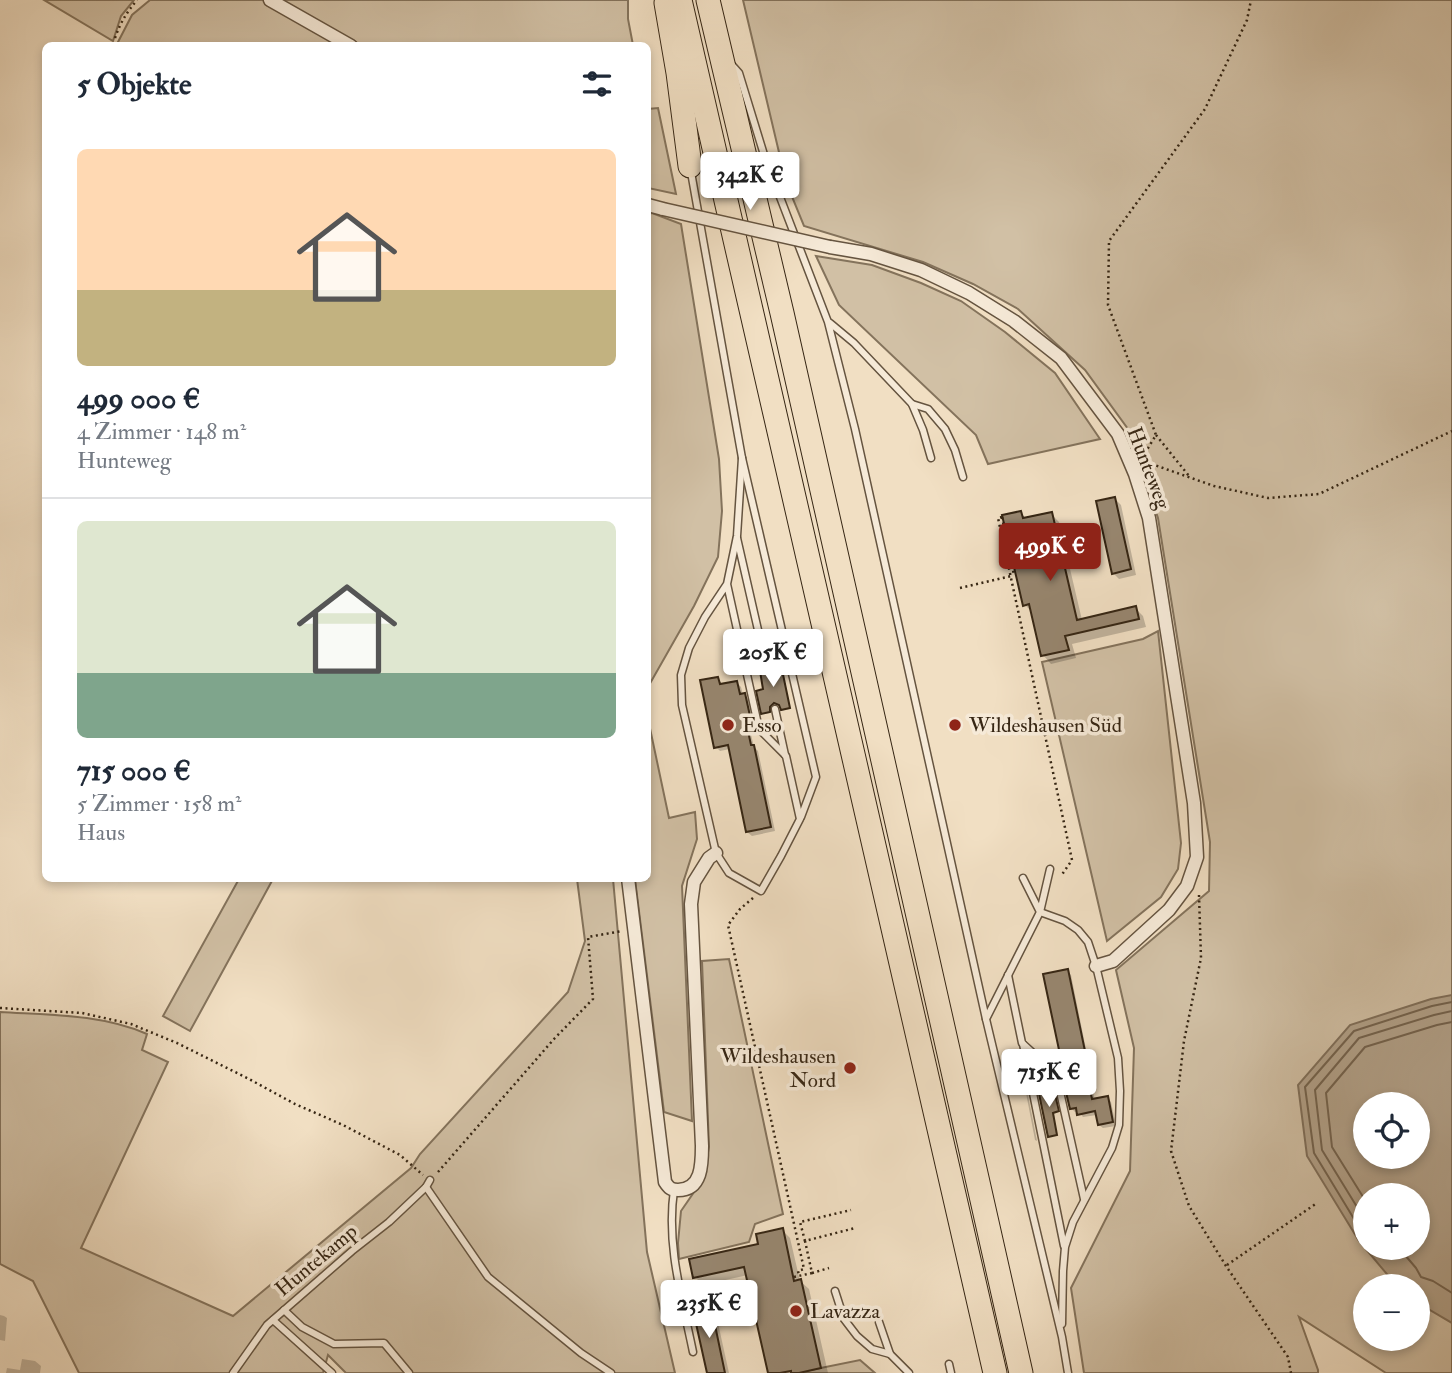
<!DOCTYPE html>
<html lang="de">
<head>
<meta charset="utf-8">
<style>
	:root { --surface:#fff; --page:#f6f6f7; --text:#1f2937; --muted:#747a83; --line:#e0e1e3; --accent:#8f2418 }
	body { margin:0; font-family:"IM FELL Double Pica",serif; background:var(--page); color:var(--text); height:100vh; display:flex; flex-direction:column; font-size:26px; white-space:nowrap }
	* { box-sizing:border-box; margin:0 }
	p { font-size:23px; color:var(--muted) }
	.icon { flex:none; width:38px; height:38px; fill:none; stroke:currentColor; stroke-width:2; stroke-linecap:round; stroke-linejoin:round }
	.map { position:relative; flex:1; overflow:hidden }
	.panel { position:absolute; left:42px; top:42px; width:609px; height:840px; display:flex; flex-direction:column; background:var(--surface); border-radius:10px; box-shadow:0 4px 10px #0003 }
	.panel>* { flex:none }
	.tools { position:absolute; left:1353px; top:1092px; display:grid; gap:14px }
	.tools a { display:grid; place-items:center; width:77px; height:77px; border-radius:50%; background:var(--surface); box-shadow:0 4px 10px #0003; font-size:35px }
	.price { position:absolute; translate:-50% -60px; padding:0 16px; border-radius:7px; background:#fff; color:#222; font-size:23px; line-height:46px; filter:drop-shadow(0 2px 4px #0008) }
	.price::after { content:''; position:absolute; left:50%; top:42px; width:21px; height:16px; margin-left:-10px; background:inherit; clip-path:polygon(0 0,100% 0,50% 100%) }
	.price.current { background:var(--accent); color:#fff }
	ul { padding:0; list-style:none }
	li { display:grid; align-content:center; gap:14px; height:371px; padding:0 35px }
	li+li { border-top:2px solid var(--line) }
	li span { display:grid; place-items:center; height:217px; border-radius:10px; color:#555 }
	li>.icon { margin-inline-start:auto }
	span .icon { width:126px; height:126px; fill:#fffc; stroke-width:1 }
	li b { font-size:30px }
	h2 { display:flex; justify-content:space-between; align-items:center; height:84px; padding:0 35px; font-size:30px }
	.map>svg:first-child { display:block }
</style>
</head>
<body>
<div class="map">
<svg width="1452" height="1373" viewBox="0 0 1452 1373">
	<rect width="100%" height="100%" fill="#f1dfc3"/>
	<filter id="stains"><feTurbulence type="fractalNoise" baseFrequency=".00286" numOctaves="4"/><feColorMatrix values="0 0 0 0 .2 0 0 0 0 .09 0 0 0 0 .02 0 0 0 .5 -.17"/></filter>
	<radialGradient id="worn" r=".72"><stop offset=".6" stop-color="#630" stop-opacity="0"/><stop offset="1" stop-color="#630" stop-opacity=".3"/></radialGradient>
	<g fill="#d1c0a5" stroke="#84735c" stroke-width="2" fill-rule="evenodd">
		<polygon points="44,0 134,0 121,16 113,41"/>
		<polygon points="150,0 263,0 344,45 120,46 117,44 132,15"/>
		<polygon points="278,0 628,0 628,19 633,45 361,45"/>
		<path d="M743 0H1452V1373H1386L1299 1317 1318 1370V1373H1084L1071 1288 1130 1171 1134 1048 1116 970 1209 891 1210 842 1158 518 1128 429 1085 370 1018 309 973 284 923 262 804 226 786 182ZM1365 1104H1418V1157H1365ZM1365 1195H1418V1248H1365ZM1365 1286H1418V1339H1365Z"/>
		<polygon points="658,108 676,194 648,188 648,109"/>
		<polygon points="652,213 681,224 719,459 722,511 718,557 694,606 648,687 648,214"/>
		<polygon points="816,256 872,265 921,283 961,301 1005,332 1055,373 1100,439 988,464 976,435 839,305"/>
		<polygon points="1158,631 1181,843 1178,869 1161,897 1107,941 1042,662 1143,639"/>
		<polygon points="648,719 669,818 695,812 697,839 682,886 692,1121 664,1112 635,879 648,878"/>
		<polygon points="239,879 273,879 190,1031 163,1016"/>
		<path d="M577 879H613L647 1252 675 1373H346L328 1355 323 1373H79L33 1281 0 1264V1012C49 1015 101 1014 147 1034L142 1050 168 1062 81 1248 233 1316 411 1168 420 1154 568 992 585 941Z"/>
		<polygon points="729,959 783,1214 755,1224 749,1242 679,1259 678,1243 681,1211 703,1179 709,1147 702,961"/>
		<polygon points="860,1360 875,1373 796,1373"/>
	</g>
	<path fill="#b1a088" stroke="#806f5a" stroke-width="2" fill-rule="evenodd" d="M1452 995V1323L1418 1303V1286H1397L1359 1241 1307 1156 1298 1085 1350 1025 1431 999ZM1365 1104H1418V1157H1365ZM1365 1195H1418V1248H1365Z"/>
	<g fill="#0003">
		<polygon points="1115,499 1121,505 1136,575 1119,579 1113,573"/>
		<polygon points="1020,513 1027,519 1051,514 1059,522 1082,620 1135,608 1143,616 1146,627 1072,644 1076,658 1051,664 1043,655 1033,613 1025,605"/>
		<polygon points="781,664 790,709 784,710 781,705 777,704 770,708 770,713 764,714 763,713 766,691 763,671 767,673"/>
		<polygon points="718,678 723,686 737,683 741,687 743,695 745,695 749,700 754,720 748,722 754,747 758,751 775,831 752,836 747,832 730,749 720,751 716,747"/>
		<polygon points="1067,971 1071,975 1088,1059 1086,1060 1095,1101 1108,1098 1111,1102 1116,1126 1103,1128 1099,1125 1097,1115 1083,1117 1078,1111 1075,1112 1071,1108"/>
		<polygon points="1026,1093 1028,1095 1037,1141 1035,1140"/>
		<polygon points="782,1230 790,1238 800,1281 809,1289 828,1373 770,1373 748,1275 703,1285 695,1277 760,1245"/>
		<polygon points="710,1308 716,1314 729,1373 709,1373"/>
		<polygon points="0,1315 4,1316 7,1318 5,1341 0,1340"/>
		<polygon points="22,1359 35,1361 41,1366 40,1373 6,1373 7,1368 20,1370"/>
	</g>
	<g fill="none" stroke-linecap="round" stroke-linejoin="round">
		<g stroke="#74634e" stroke-width="2">
			<polyline points="1365,1200 1332,1147 1326,1093 1365,1047 1437,1025 1452,1022"/>
			<polyline points="1365,1220 1322,1150 1315,1090 1359,1038 1434,1015 1452,1011"/>
			<polyline points="1365,1237 1314,1153 1305,1087 1354,1031 1432,1006 1452,1002"/>
			<polyline points="1399,1248 1416,1268 1421,1277 1433,1281 1452,1293"/>
		</g>
	</g>
	<g fill="#97866f" stroke="#362614" stroke-width="2">
		<polygon points="1115,497 1131,569 1112,574 1096,501"/>
		<polygon points="1021,511 1023,518 1052,512 1077,620 1136,606 1139,619 1065,636 1069,650 1041,656 1029,604 1023,606 1002,515"/>
		<polygon points="780,660 790,708 781,710 779,705 774,703 770,707 770,712 761,714 756,691 763,689 759,665 760,665 762,669 767,671 771,667 771,662"/>
		<polygon points="718,677 720,684 737,681 740,694 745,693 750,716 745,717 751,745 754,745 771,827 746,832 728,745 714,748 700,680"/>
		<polygon points="1068,969 1086,1056 1083,1056 1092,1099 1108,1096 1113,1122 1098,1125 1095,1111 1077,1115 1076,1108 1070,1109 1064,1084 1066,1083 1043,974"/>
		<polygon points="1053,1086 1059,1111 1053,1113 1057,1135 1048,1137 1038,1089"/>
		<polygon points="783,1228 794,1281 801,1279 821,1368 799,1373 791,1373 791,1371 780,1373 768,1373 744,1267 693,1278 689,1259 758,1244 756,1234"/>
		<polygon points="711,1306 725,1373 707,1373 693,1310"/>
	</g>
	<g fill="none" stroke-linecap="round" stroke-linejoin="round">
		<defs>
			<g id="service">
				<polyline points="731,64 739,73 765,158 828,322 855,429 986,1019"/>
				<polyline points="691,172 742,458 816,777 801,817"/>
				<polyline points="830,323 854,343 912,404 923,430 931,458"/>
				<polyline points="912,404 928,409 945,429 955,450 963,477"/>
				<polyline points="737,538 766,665"/>
				<polyline points="727,584 705,617 689,648 681,675 682,705 716,853 729,873 761,891 781,856 800,819 786,756 759,729 727,584 737,536 742,458"/>
				<polyline points="775,709 785,755"/>
				<polyline points="1050,869 1040,912 986,1019 1062,1337 1068,1373"/>
				<polyline points="1023,878 1040,912 1065,921 1078,930 1088,942 1096,966 1118,1058 1120,1091 1119,1125 1112,1148 1073,1222 1065,1247 1063,1271 1062,1324"/>
				<polyline points="1008,975 1022,1043 1056,1074 1084,1199"/>
				<polyline points="1023,1044 1064,1246"/>
				<polyline points="426,1187 488,1277 581,1353 611,1373"/>
				<path d="M674 1190C666 1244 682 1298 693 1352"/>
				<polyline points="835,1291 844,1319 857,1336 872,1349 890,1354 909,1373"/>
				<polyline points="284,1310 302,1327 334,1344 384,1343 409,1373"/>
				<polyline points="273,1320 332,1373"/>
				<polyline points="879,1322 890,1354"/>
				<polyline points="949,1364 951,1373"/>
				<polyline points="233,1373 267,1325 352,1251 389,1222 426,1187 430,1180"/>
			</g>
			<g id="minor">
				<polyline points="270,0 351,46"/>
				<polyline points="648,205 663,209"/>
				<polyline points="830,247 871,254 921,270 969,293 1014,321 1061,358 1118,434 1135,474 1149,518 1194,803 1197,857 1187,886 1169,910 1113,961 1096,966"/>
				<path d="M628 878 665 1182C669 1188 671 1190 678 1190 702 1190 702 1164 702 1146L691 904 694 882 709 858 716 853"/>
			</g>
			<g id="motorway">
				<polyline points="680,0 995,1373"/>
				<polyline points="708,0 782,313 1021,1373"/>
				<polyline points="666,3 678,73 690,166"/>
			</g>
		</defs>
		<use href="#service" stroke="#655440" stroke-width="9"/>
		<use href="#minor" stroke="#655440" stroke-width="15"/>
		<use href="#motorway" stroke="#362614" stroke-width="25"/>
		<g stroke="#362614" stroke-width="2.5" stroke-dasharray="2 3.5" stroke-linecap="butt">
			<path d="M115 38C120 23 127 12 137 0"/>
			<polyline points="1156,435 1189,476"/>
			<polyline points="1142,458 1156,435 1108,305 1109,241 1205,109 1247,20 1251,0"/>
			<polyline points="1146,462 1214,486 1268,498 1319,494 1452,431"/>
			<polyline points="1002,517 998,518 1072,860 1061,876"/>
			<polyline points="1002,517 1014,575"/>
			<polyline points="960,588 1011,576"/>
			<polyline points="1199,895 1201,958 1184,1041 1171,1151 1189,1206 1226,1266 1288,1357 1291,1373"/>
			<polyline points="753,898 740,909 728,925 804,1269 798,1271 799,1276"/>
			<polyline points="0,1008 82,1013 131,1024 177,1043 249,1079 295,1104 343,1125 400,1155 423,1175"/>
			<polyline points="438,1172 554,1039 593,999 588,937 622,931"/>
			<polyline points="805,1241 800,1222 851,1210"/>
			<polyline points="1227,1265 1317,1203"/>
			<polyline points="812,1273 829,1268"/>
			<polyline points="794,1277 812,1273 805,1241 855,1228"/>
		</g>
		<use href="#service" stroke="#f6ead8" stroke-width="6"/>
		<use href="#minor" stroke="#f6ead8" stroke-width="12"/>
		<use href="#motorway" stroke="#f1dfc3" stroke-width="23"/>
		<defs>
			<polyline id="minor-bridge" points="663,209 830,247"/>
		</defs>
		<use href="#minor-bridge" stroke="#655440" stroke-width="15" stroke-linecap="butt"/>
		<use href="#minor-bridge" stroke="#f6ead8" stroke-width="12"/>
	</g>
	<g fill="#8f2418" stroke="#f6ead8" stroke-width="2.5">
		<circle cx="728" cy="725" r="7"/>
		<circle cx="955" cy="725" r="7"/>
		<circle cx="850" cy="1068" r="7"/>
		<circle cx="796" cy="1311" r="7"/>
	</g>
	<g text-anchor="middle" stroke-width="7" stroke-linejoin="round" paint-order="stroke">
		<g font-size="21" fill="#362614" stroke="#f6ead8">
			<text transform="translate(1149 468) rotate(69)" y="7">Hunteweg</text>
			<text transform="translate(316 1260) rotate(-40)" y="7">Huntekamp</text>
		</g>
		<g font-size="21" fill="#362614" stroke="#f6ead8" text-anchor="start">
			<text x="742" y="732">Esso</text>
			<text x="969" y="732">Wildeshausen Süd</text>
			<text x="836" y="1063" text-anchor="end">Wildeshausen<tspan x="836" dy="24">Nord</tspan></text>
			<text x="810" y="1318">Lavazza</text>
		</g>
	</g>
	<rect width="100%" height="100%" filter="url(#stains)"/>
	<rect width="100%" height="100%" fill="url(#worn)"/>
</svg>
<div class="tools">
<a><svg class="icon" aria-label="locate" viewBox="0 0 24 24"><circle cx="12" cy="12" r="6"/><path d="M12 2v4M12 18v4M2 12h4M18 12h4"/></svg></a>
<a>+</a>
<a>−</a>
</div>
<b class="price" style="left:750px;top:212px">342K €</b>
<b class="price current" style="left:1050px;top:583px">499K €</b>
<b class="price" style="left:773px;top:689px">205K €</b>
<b class="price" style="left:1049px;top:1109px">715K €</b>
<b class="price" style="left:709px;top:1340px">235K €</b>
<section class="panel">
<h2>5 Objekte<svg class="icon" aria-label="filters" viewBox="0 0 24 24"><path d="M4 7h16M4 17h16"/><circle cx="9" cy="7" r="2"/><circle cx="15" cy="17" r="2"/></svg></h2>
<ul>
<li><span style="background:linear-gradient(#ffd9b3 65%,#c2b280 0)"><svg class="icon" aria-label="home" viewBox="0 0 24 24"><path d="M3 11l9-7 9 7M6 9v11h12V9"/></svg></span><div><b>499 000 €</b><p>4 Zimmer · 148 m²</p><p>Hunteweg</p></div></li>
<li><span style="background:linear-gradient(#dfe7d0 70%,#7fa58c 0)"><svg class="icon" aria-label="home" viewBox="0 0 24 24"><path d="M3 11l9-7 9 7M6 9v11h12V9"/></svg></span><div><b>715 000 €</b><p>5 Zimmer · 158 m²</p><p>Haus</p></div></li>
</ul>
</section>
</div>
</body>
</html>
